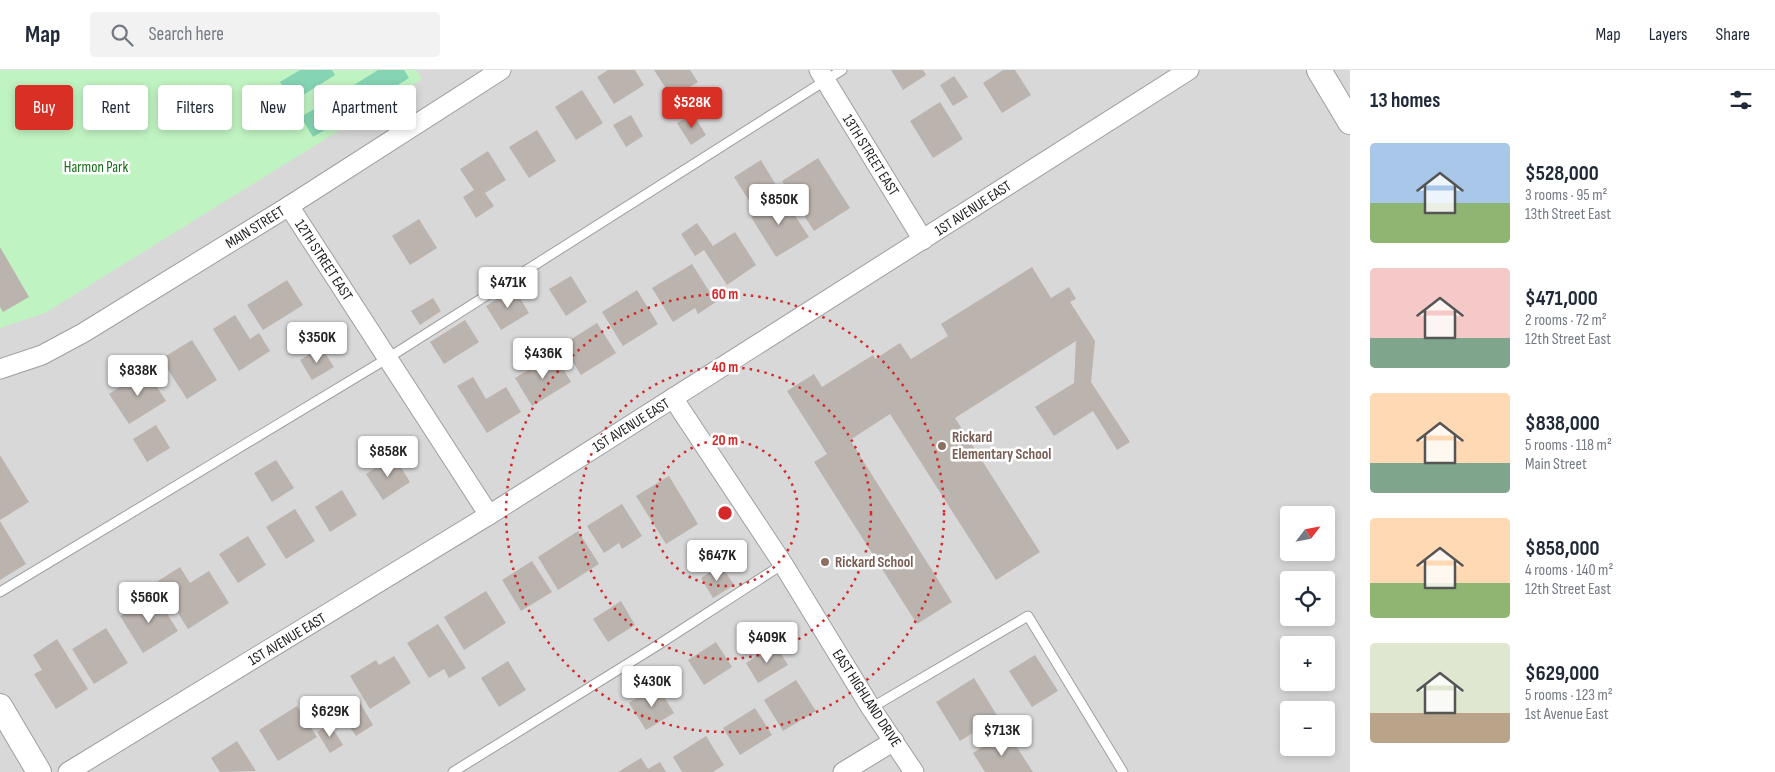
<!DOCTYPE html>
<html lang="en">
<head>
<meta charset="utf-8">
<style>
	:root { --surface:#fff; --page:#f2f2f3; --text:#1f2937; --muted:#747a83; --line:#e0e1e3; --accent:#d93025 }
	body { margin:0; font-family:"Sofia Sans Condensed",sans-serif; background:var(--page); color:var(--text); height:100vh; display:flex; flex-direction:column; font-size:19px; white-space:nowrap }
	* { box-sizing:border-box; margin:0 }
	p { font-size:16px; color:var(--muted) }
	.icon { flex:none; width:28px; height:28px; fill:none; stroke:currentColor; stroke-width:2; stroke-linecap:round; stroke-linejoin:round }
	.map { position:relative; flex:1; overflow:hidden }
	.details { display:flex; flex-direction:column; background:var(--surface); width:425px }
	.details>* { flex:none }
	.guide { position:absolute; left:15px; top:15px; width:475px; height:45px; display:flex; gap:10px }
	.needle { width:32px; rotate:58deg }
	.controls { position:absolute; left:1280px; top:436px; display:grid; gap:10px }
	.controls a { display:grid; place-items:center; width:55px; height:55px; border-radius:5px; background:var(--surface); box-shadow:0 2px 8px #0003; font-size:25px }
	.price { position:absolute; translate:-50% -42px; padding:0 11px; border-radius:5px; background:#fff; color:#222; font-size:16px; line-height:32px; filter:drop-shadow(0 1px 2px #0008) }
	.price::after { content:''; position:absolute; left:50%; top:30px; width:15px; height:11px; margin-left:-8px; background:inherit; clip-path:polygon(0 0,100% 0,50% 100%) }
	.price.active { background:var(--accent); color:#fff }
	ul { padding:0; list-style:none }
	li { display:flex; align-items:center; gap:15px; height:125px; padding:0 20px }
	li span { display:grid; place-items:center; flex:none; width:140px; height:100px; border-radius:5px; color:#555 }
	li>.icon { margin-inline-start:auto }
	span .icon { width:60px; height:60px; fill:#fffc; stroke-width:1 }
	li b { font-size:21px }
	h2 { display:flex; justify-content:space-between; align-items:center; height:60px; padding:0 20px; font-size:21px }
	.tag { padding:0 18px; border-radius:5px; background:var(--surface); box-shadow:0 2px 8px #0003; font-size:18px; line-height:45px }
	.tag.active { background:var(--accent); color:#fff }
	header { display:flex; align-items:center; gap:30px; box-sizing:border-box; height:70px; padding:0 25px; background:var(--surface); border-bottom:1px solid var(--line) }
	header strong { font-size:24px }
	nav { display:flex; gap:28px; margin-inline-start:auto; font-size:18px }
	.search { width:350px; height:45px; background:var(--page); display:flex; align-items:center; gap:12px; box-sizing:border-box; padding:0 18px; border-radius:5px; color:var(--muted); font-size:19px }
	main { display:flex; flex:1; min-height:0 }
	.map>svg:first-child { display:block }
</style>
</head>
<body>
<header>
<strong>Map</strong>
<div class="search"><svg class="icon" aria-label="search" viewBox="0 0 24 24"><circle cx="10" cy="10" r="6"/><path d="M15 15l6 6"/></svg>Search here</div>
<nav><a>Map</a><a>Layers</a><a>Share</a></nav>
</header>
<main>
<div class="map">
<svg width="1350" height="702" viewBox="0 0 1350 702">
	<rect width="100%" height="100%" fill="#ebe7e1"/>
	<path fill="#d9d8d8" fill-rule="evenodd" d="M0 0H1350V702H0ZM1289 445H1326V482H1289ZM1289 510H1326V548H1289ZM1289 575H1326V612H1289ZM1289 640H1326V678H1289Z"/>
	<polygon fill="#c0f3c2" points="0,0 416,0 422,9 45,243 0,258"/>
	<g fill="#85d4b3">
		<polygon points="300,0 332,0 335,5 292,32 280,12"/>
		<polygon points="378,0 404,0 409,8 366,35 354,15"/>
		<polygon points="344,21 356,41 313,67 301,47"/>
	</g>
	<g fill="#bbb3ae">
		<polygon points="608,0 635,0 644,15 614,34 597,7"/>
		<polygon points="654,0 690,0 698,12 672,28"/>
		<polygon points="891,0 923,0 926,5 903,20"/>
		<polygon points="1003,0 1015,0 1031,25 1002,43 983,13"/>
		<polygon points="954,6 968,27 953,36 940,15"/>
		<polygon points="582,20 603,53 576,70 555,37"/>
		<polygon points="940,32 963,69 933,88 910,51"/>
		<polygon points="693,44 706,65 691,75 677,53"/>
		<polygon points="631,45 643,66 626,77 613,55"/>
		<polygon points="537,60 556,91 529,108 509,77"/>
		<polygon points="488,81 506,110 485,123 494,136 476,148 463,127 474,120 460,99"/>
		<polygon points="818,88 850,138 814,161 782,111"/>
		<polygon points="761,90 776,115 750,132 734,107"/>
		<polygon points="764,127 769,136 783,127 809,167 776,187 751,147 760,141 755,133"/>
		<polygon points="419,149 437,178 410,195 392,166"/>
		<polygon points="697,153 713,176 735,162 756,195 727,215 704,180 695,186 681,164"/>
		<polygon points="0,177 29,227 3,242 0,237"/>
		<polygon points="692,194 716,232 698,244 695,238 673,252 652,218"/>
		<polygon points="1032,197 1051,228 1069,217 1076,229 1070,232 1095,271 1091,312 1130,372 1117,380 1093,341 1054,366 1035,337 1074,313 1076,271 955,348 1040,482 996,510 890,344 850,370 952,532 917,554 814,392 827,384 787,321 814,304 822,317 873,285 875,289 900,273 911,289 948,266 941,254"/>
		<polygon points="571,206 587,232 566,246 549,219"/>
		<polygon points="287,210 303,235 263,260 247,235"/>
		<polygon points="514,218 529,243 501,260 486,236"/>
		<polygon points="637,220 658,254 623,276 602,242"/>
		<polygon points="433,228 441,241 420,255 411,241"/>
		<polygon points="235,245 250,269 259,263 270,281 239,301 213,259"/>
		<polygon points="465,250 479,272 444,294 430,272"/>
		<polygon points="597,253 616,283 581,305 562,275"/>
		<polygon points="192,270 217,310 187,329 161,289"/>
		<polygon points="321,277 334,297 312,310 300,290"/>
		<polygon points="554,284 571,312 532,336 515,308"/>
		<polygon points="146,300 166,331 129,354 109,324"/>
		<polygon points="473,307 486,329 506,317 521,342 487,363 457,316"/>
		<polygon points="156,355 170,378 147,392 133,369"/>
		<polygon points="0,385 29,432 0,450"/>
		<polygon points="394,386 410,412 383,430 366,404"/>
		<polygon points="276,390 294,418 272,432 254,403"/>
		<polygon points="669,406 698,454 666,474 636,426"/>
		<polygon points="342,420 357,445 330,462 315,437"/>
		<polygon points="622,434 642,466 622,479 619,473 604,483 587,456"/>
		<polygon points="295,439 315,471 286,489 266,457"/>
		<polygon points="0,451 26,494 0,510"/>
		<polygon points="578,461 599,494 558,520 538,487"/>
		<polygon points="248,466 266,495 238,513 219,484"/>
		<polygon points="532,491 552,522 521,541 502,510"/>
		<polygon points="721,495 734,515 713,528 701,508"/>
		<polygon points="180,497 190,513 209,501 229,533 188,559 158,511"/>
		<polygon points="486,521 506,553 464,580 444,547"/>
		<polygon points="155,525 178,561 143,583 120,546"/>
		<polygon points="621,531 635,555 608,572 593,549"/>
		<polygon points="438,554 466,598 449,608 444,599 429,608 407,573"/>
		<polygon points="106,558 128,593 94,614 72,579"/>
		<polygon points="57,569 88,619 56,639 34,604 42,600 33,585"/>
		<polygon points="716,572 732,597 704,615 688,590"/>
		<polygon points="775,574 788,595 758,613 746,593"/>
		<polygon points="1035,585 1058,621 1032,637 1009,601"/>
		<polygon points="394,586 411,613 370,639 350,606 376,590 379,595"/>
		<polygon points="508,591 526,620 499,637 481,608"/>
		<polygon points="974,608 998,647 960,671 936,632"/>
		<polygon points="796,610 816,641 783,661 764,630"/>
		<polygon points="657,615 674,643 646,660 629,633"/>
		<polygon points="360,633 373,655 356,666 342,645"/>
		<polygon points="297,636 317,667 278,691 259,660"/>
		<polygon points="755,638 772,665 740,685 723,658"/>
		<polygon points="330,654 343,675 330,683 317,662"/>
		<polygon points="1007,662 1033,702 985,702 973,683"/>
		<polygon points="706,666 724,695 713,702 682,702 673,687"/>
		<polygon points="237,671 256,701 220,702 211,688"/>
		<polygon points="641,688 648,699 660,692 666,702 618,702"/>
	</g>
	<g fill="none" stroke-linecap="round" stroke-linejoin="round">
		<defs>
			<g id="service">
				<polyline points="0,522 388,288 842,0"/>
				<polyline points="871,638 1028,546 1123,702"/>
				<polyline points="453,702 658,575 783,494"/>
			</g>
			<g id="minor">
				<polyline points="819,0 923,170"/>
				<polyline points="289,136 489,445"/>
				<polyline points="0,299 42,285 83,263 289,136 501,0"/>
				<polyline points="673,328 783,494 871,638 914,702"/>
				<polyline points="68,702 489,445 1189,0"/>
				<polyline points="843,702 894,671"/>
			</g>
			<g id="tertiary">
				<polyline points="1319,0 1350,52"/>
				<polyline points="0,636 39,702"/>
			</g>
		</defs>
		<use href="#service" stroke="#9f9f9f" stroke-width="11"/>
		<use href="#minor" stroke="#9f9f9f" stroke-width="21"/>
		<use href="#tertiary" stroke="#9f9f9f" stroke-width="26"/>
		<use href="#service" stroke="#fff" stroke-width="9"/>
		<use href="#minor" stroke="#fff" stroke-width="19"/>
		<use href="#tertiary" stroke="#fff" stroke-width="24"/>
	</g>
	<g fill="none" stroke="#d62828" stroke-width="2.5" stroke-dasharray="2.5 5">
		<circle cx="725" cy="443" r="73"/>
		<circle cx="725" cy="443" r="146"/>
		<circle cx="725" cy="443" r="219"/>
	</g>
	<g fill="#8d6e63" stroke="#fff" stroke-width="2">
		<circle cx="942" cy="376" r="5"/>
		<circle cx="825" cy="492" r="5"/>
	</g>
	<g text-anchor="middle" stroke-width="5" stroke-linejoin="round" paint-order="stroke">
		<g font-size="15" fill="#1b1b1b" stroke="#fff">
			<text transform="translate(871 85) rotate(58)" y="5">13TH STREET EAST</text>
			<text transform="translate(973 138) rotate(-33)" y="5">1ST AVENUE EAST</text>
			<text transform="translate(255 157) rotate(-32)" y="5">MAIN STREET</text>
			<text transform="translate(324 190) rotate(57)" y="5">12TH STREET EAST</text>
			<text transform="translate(631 355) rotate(-32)" y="5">1ST AVENUE EAST</text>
			<text transform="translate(287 569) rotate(-31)" y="5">1ST AVENUE EAST</text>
			<text transform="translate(867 628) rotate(57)" y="5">EAST HIGHLAND DRIVE</text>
		</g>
		<g font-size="15" fill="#146d18" stroke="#fff">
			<text x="96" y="102">Harmon Park</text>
		</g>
		<g font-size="15" font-weight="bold" fill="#785e54" stroke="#fff" text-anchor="start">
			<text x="952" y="372">Rickard<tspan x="952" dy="17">Elementary School</tspan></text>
			<text x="835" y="497">Rickard School</text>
		</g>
	</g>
	<circle cx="725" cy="443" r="8" fill="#d62828" stroke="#fff" stroke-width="2.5"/>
	<g font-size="15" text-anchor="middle" font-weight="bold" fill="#d62828" stroke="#fff" stroke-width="5" stroke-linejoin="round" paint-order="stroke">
		<text x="725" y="229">60 m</text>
		<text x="725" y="302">40 m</text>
		<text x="725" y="375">20 m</text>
	</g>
</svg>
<div class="controls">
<a><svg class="needle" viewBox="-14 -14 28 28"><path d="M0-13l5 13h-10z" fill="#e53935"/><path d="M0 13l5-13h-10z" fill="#747a83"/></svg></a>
<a><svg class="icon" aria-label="locate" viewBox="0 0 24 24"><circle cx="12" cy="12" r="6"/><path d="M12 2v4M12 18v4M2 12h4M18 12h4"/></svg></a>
<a>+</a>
<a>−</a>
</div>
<b class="price active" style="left:692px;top:59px">$528K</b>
<b class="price" style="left:779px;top:156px">$850K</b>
<b class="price" style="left:508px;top:239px">$471K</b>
<b class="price" style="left:317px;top:294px">$350K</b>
<b class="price" style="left:543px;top:310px">$436K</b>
<b class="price" style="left:138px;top:327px">$838K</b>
<b class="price" style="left:388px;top:408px">$858K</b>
<b class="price" style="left:717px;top:512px">$647K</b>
<b class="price" style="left:149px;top:554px">$560K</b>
<b class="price" style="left:767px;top:594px">$409K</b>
<b class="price" style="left:652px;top:638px">$430K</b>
<b class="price" style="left:330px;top:668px">$629K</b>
<b class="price" style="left:1002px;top:687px">$713K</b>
<div class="guide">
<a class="tag active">Buy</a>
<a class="tag">Rent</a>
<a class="tag">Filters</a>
<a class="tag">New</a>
<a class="tag">Apartment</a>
</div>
</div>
<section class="details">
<h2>13 homes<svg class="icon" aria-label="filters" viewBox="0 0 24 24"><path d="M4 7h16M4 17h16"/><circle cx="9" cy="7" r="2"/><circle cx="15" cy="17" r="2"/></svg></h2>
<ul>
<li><span style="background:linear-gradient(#a9c7e8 60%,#8fb573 0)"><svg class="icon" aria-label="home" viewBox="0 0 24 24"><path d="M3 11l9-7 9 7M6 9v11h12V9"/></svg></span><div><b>$528,000</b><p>3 rooms · 95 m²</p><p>13th Street East</p></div></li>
<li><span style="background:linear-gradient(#f6c9c9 70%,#7fa58c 0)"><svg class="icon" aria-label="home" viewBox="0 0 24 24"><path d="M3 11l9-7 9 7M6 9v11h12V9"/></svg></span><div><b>$471,000</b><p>2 rooms · 72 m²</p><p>12th Street East</p></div></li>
<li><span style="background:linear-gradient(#ffd9b3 70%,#7fa58c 0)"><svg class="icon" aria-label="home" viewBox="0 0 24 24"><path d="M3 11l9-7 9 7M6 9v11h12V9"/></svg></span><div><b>$838,000</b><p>5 rooms · 118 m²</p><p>Main Street</p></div></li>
<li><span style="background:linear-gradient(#ffd9b3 65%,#8fb573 0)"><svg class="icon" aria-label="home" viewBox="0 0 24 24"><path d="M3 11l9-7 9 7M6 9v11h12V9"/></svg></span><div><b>$858,000</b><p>4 rooms · 140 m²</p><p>12th Street East</p></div></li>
<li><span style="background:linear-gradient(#dfe7d0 70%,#b9a48a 0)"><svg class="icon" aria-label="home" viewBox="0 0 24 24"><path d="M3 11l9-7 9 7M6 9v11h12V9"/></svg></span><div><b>$629,000</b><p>5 rooms · 123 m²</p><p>1st Avenue East</p></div></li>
</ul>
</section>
</main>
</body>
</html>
